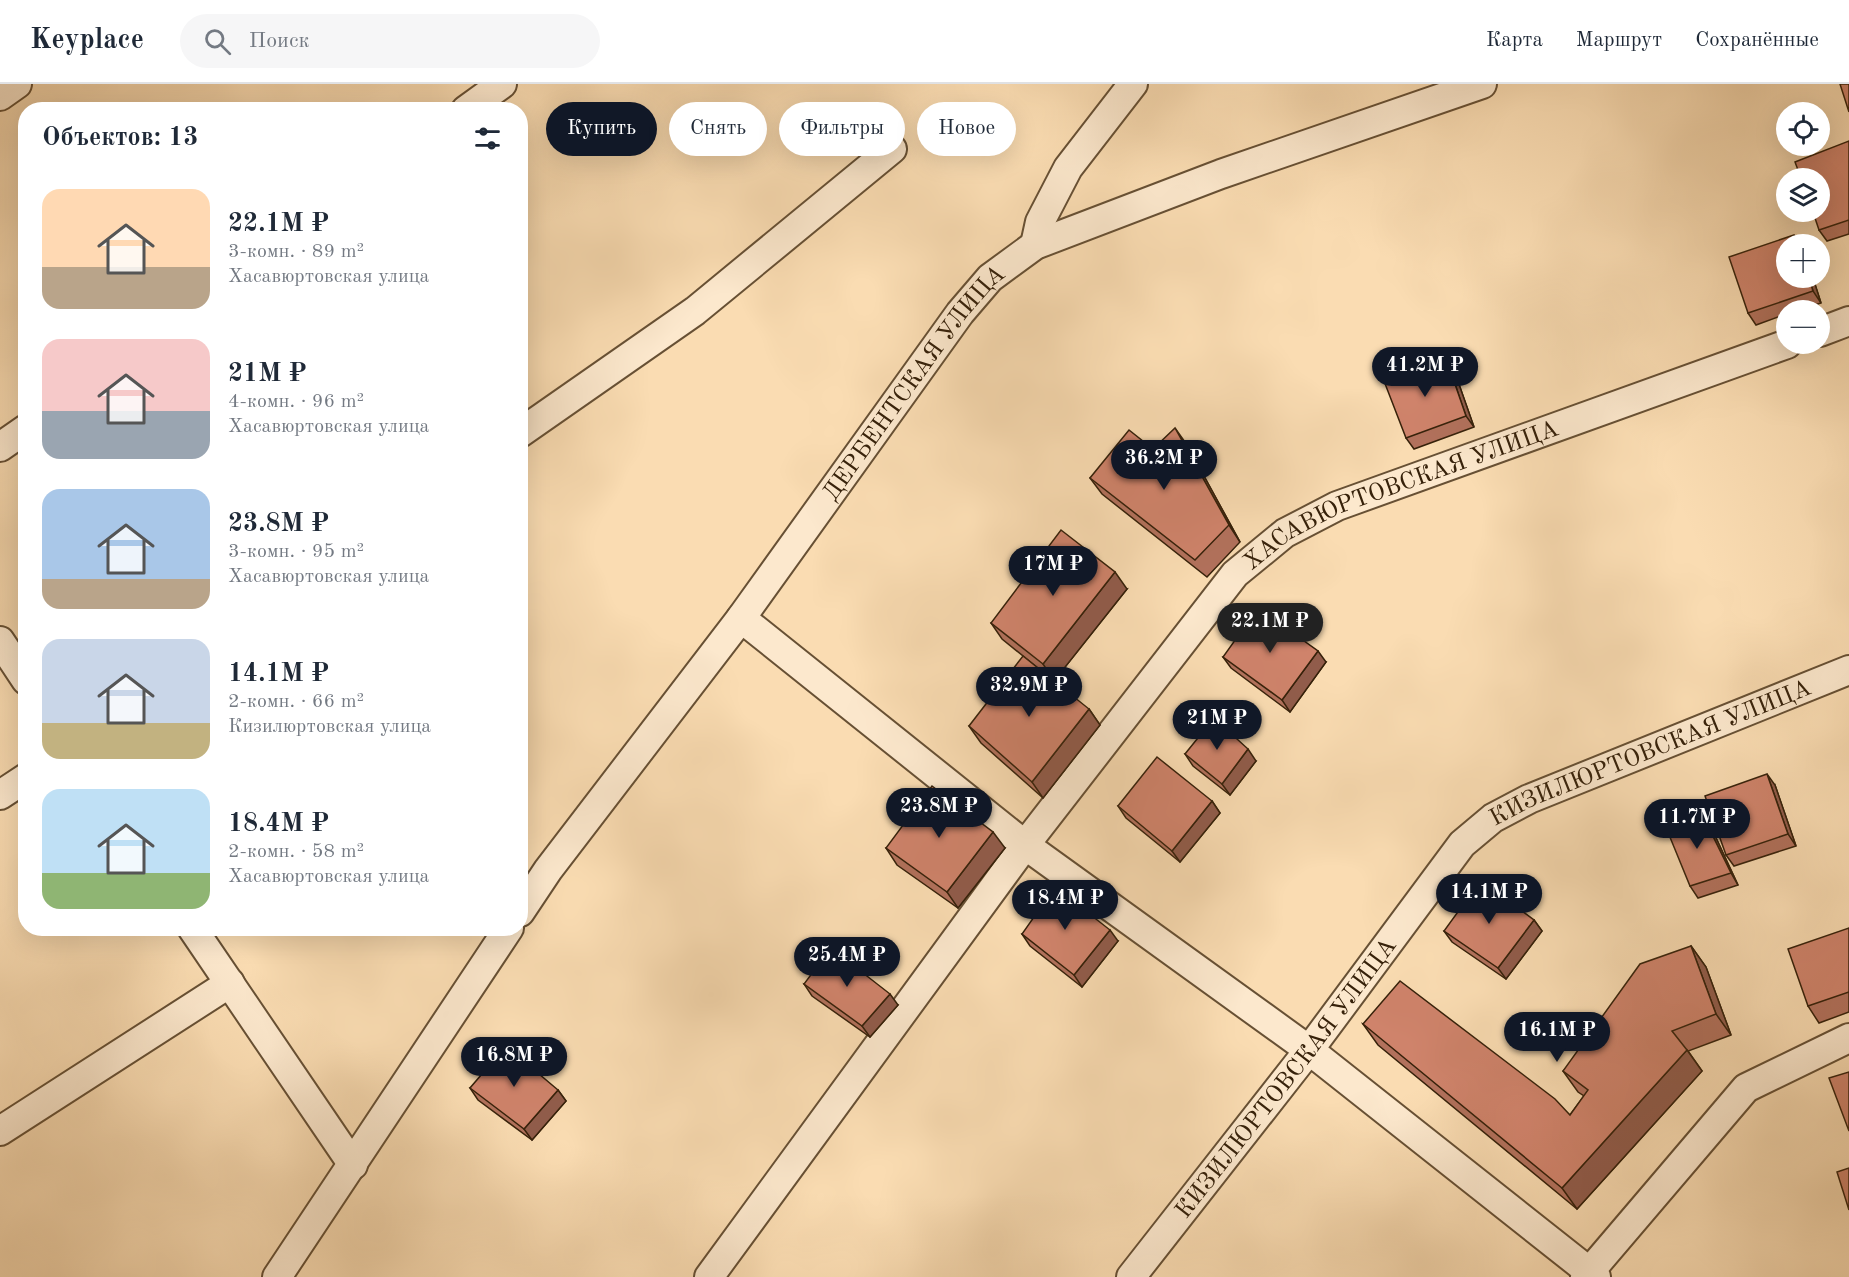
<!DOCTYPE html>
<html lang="ru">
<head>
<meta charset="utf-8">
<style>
	:root { --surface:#fff; --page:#f6f6f7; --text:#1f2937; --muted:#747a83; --line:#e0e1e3; --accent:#111827 }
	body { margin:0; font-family:"Old Standard TT",serif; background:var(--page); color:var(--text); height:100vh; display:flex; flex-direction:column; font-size:22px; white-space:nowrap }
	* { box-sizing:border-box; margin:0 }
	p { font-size:20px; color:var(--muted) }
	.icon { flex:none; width:33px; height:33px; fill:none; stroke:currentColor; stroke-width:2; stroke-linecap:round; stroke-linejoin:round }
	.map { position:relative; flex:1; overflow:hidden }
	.drawer { position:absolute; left:18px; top:18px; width:510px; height:834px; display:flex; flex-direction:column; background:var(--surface); border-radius:24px; box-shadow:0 6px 24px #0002 }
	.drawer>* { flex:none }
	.hud { position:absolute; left:546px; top:18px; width:570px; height:54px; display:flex; gap:12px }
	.tools { position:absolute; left:1776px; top:18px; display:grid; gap:12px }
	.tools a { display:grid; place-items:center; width:54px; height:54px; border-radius:50%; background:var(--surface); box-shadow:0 6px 24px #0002; font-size:30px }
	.price { position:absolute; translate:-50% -51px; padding:0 14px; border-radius:21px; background:var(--accent); color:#fff; font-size:20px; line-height:39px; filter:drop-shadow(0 2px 3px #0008) }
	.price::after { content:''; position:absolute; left:50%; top:36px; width:18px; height:14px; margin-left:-9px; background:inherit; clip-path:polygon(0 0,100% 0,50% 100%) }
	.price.selected { background:#222; color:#fff }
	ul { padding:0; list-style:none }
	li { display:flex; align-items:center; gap:18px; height:150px; padding:0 24px }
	li span { display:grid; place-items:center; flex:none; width:168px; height:120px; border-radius:18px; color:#555 }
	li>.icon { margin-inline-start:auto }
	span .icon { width:72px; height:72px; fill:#fffc; stroke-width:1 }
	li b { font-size:26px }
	h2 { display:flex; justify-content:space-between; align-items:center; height:72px; padding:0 24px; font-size:26px }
	.pill { padding:0 21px; border-radius:27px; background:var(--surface); box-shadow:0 6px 24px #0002; font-size:21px; line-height:54px }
	.pill.selected { background:var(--accent); color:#fff }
	header { display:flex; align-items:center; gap:36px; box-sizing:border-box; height:84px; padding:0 30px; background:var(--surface); border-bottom:2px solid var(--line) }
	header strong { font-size:28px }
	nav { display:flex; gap:33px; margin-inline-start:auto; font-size:21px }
	.search { width:420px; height:54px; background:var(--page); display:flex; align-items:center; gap:15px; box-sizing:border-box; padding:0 21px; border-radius:33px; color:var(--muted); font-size:22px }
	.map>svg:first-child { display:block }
</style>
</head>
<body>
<header>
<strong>Keyplace</strong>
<div class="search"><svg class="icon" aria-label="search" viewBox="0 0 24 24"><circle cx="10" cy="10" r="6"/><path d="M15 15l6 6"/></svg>Поиск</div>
<nav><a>Карта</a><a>Маршрут</a><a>Сохранённые</a></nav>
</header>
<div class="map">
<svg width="1849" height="1193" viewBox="0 0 1849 1193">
	<rect width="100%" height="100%" fill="#fadcb2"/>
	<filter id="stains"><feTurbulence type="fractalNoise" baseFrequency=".00333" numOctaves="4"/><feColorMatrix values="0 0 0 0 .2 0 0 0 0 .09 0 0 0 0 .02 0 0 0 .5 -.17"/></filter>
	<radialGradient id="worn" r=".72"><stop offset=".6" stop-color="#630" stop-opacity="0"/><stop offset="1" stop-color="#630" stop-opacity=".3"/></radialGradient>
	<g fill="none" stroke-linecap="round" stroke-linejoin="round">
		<defs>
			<g id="minor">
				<polyline points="0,12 17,0"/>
				<polyline points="466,26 502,0"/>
				<polyline points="1035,161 1040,138 1068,84 1133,0"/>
				<polyline points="1820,248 1849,237"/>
				<polyline points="520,349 695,227 892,65"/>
				<polyline points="0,363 26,345"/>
				<polyline points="741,534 1025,761 1309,966 1596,1193"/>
				<polyline points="0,557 26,596"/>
				<polyline points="0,711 26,694"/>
				<path id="s1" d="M520 828 548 786 741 534 960 229 990 194 1035 161 1221 90 1482 0"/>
				<polyline points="192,844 353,1081"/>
				<polyline points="0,1047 230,899"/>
				<polyline points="277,1193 509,844"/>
				<path id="s2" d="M709 1193 1025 761 1235 490 1285 449 1337 422 1787 260"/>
				<path id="s3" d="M1131 1193 1309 966 1462 760 1493 734 1529 715 1849 586"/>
				<polyline points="1585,1193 1746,1004 1849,954"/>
			</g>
		</defs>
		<use href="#minor" stroke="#675034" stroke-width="32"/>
		<use href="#minor" stroke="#fce8cd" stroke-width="28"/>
	</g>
	<g fill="#b2715c" stroke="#36210a" stroke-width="1.5">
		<polygon points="1849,57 1849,150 1827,157 1819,146"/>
		<polygon points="1786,194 1813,194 1821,219 1798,226 1786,226 1786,230 1756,241 1748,229"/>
		<polygon points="1446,274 1454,286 1474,343 1414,365 1406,354"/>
		<polygon points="1187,361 1240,458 1207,493 1102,410 1090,394 1153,365"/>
		<polygon points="1127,505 1054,597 1002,555 991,539"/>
		<polygon points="1223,573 1326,578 1290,628 1231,584"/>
		<polygon points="1089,625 1100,641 1043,714 981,659 969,642"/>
		<polygon points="1185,670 1256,677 1230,711 1193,682"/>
		<polygon points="1775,701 1796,762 1734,782 1726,771"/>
		<polygon points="1212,717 1220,729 1180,778 1126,734 1118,722"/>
		<polygon points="1709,739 1738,801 1698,814 1690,802"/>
		<polygon points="886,764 1005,764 958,824 897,781"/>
		<polygon points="1534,836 1542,847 1506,895 1452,858 1444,847"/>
		<polygon points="1849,844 1849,928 1819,939 1808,922"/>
		<polygon points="1022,850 1118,857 1082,903 1030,862"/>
		<polygon points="1691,862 1706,883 1731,951 1688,967 1702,987 1577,1125 1378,961 1363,940 1570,1031 1584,1012 1578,1008 1563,987"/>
		<polygon points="804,900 898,921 870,953 812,912"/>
		<polygon points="470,1004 558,1006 566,1017 532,1056 478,1016"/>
	</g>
	<g fill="#915c4b" stroke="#36210a" stroke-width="1.5">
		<polygon points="1794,151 1801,160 1798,160"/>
		<polygon points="1809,194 1813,194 1821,219 1813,207"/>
		<polygon points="1446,274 1454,286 1474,343 1466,332"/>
		<polygon points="1175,344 1187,361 1240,458 1229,441"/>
		<polygon points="1115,488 1127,505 1054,597 1043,580"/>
		<polygon points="1318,567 1326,578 1290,628 1282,616"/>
		<polygon points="1089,625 1100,641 1043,714 1032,698"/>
		<polygon points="1248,665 1256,677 1230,711 1222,700"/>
		<polygon points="1767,690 1775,701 1796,762 1788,750"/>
		<polygon points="1212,717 1220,729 1180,778 1172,767"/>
		<polygon points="1701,728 1709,739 1738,801 1731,789"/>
		<polygon points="993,748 1005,764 958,824 947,808"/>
		<polygon points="1534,836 1542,847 1506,895 1498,884"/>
		<polygon points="1110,846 1118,857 1082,903 1074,891"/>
		<polygon points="1691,862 1706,883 1731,951 1716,930"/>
		<polygon points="890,910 898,921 870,953 862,942"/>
		<polygon points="1687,966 1702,987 1577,1125 1562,1104"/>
		<polygon points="558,1006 566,1017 532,1056 524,1045"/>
	</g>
	<g fill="#cf836b" stroke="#36210a" stroke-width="1.5">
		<polygon points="1840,0 1849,0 1849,28"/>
		<polygon points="1849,57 1849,136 1819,146 1813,128 1820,128 1820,94 1801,94 1795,78"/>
		<polygon points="1794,151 1798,160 1786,160 1786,194 1809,194 1813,207 1748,229 1729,173"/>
		<polygon points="1446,274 1466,332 1406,354 1384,297"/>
		<polygon points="1175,344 1229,441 1195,476 1090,394 1129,346 1153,365"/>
		<polygon points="1061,446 1115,488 1043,580 991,539"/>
		<polygon points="1258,524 1318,567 1282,616 1223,573"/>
		<polygon points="1023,572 1089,625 1032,698 969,642"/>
		<polygon points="1214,634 1248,665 1222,700 1185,670"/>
		<polygon points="1157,673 1212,717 1172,767 1118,722"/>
		<polygon points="1767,690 1788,750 1726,771 1705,712"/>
		<polygon points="932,702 993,748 947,808 886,764"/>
		<polygon points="1701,728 1731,789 1690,802 1665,741"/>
		<polygon points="1481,796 1534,836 1498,884 1444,847"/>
		<polygon points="1055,803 1110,846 1074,891 1022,850"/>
		<polygon points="1849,844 1849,908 1808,922 1788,865"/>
		<polygon points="1691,862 1716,930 1672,947 1687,966 1562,1104 1363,940 1400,897 1555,1015 1570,1031 1588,1006 1563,987 1640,880"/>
		<polygon points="831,864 890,910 862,942 804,900"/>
		<polygon points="506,962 558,1006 524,1045 470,1004"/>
		<polygon points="1849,988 1849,1047 1829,994"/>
		<polygon points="1849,1084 1849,1126 1837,1088"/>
	</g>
	<g text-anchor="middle" stroke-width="5" stroke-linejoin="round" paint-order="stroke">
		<g font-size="24" fill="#36210a" stroke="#fce8cd">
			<text dy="8" stroke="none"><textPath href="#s1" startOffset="660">ДЕРБЕНТСКАЯ УЛИЦА</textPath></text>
			<text dy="8" stroke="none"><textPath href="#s2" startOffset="1064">ХАСАВЮРТОВСКАЯ УЛИЦА</textPath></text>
			<text dy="8" stroke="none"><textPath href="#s3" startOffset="756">КИЗИЛЮРТОВСКАЯ УЛИЦА</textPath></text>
			<text dy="8" stroke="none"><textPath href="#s3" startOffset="252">КИЗИЛЮРТОВСКАЯ УЛИЦА</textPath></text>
		</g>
	</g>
	<rect width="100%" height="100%" filter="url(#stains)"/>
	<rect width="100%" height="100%" fill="url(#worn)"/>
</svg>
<div class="tools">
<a><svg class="icon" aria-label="locate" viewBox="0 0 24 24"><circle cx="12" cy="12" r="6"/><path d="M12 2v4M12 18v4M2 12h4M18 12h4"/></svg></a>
<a><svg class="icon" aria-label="layers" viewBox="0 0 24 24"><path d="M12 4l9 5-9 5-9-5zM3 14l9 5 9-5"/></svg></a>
<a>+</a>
<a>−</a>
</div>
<b class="price" style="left:1425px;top:314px">41.2M ₽</b>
<b class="price" style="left:1164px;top:407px">36.2M ₽</b>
<b class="price" style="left:1053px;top:513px">17M ₽</b>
<b class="price selected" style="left:1270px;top:570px">22.1M ₽</b>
<b class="price" style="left:1029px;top:634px">32.9M ₽</b>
<b class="price" style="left:1217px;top:667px">21M ₽</b>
<b class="price" style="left:939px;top:755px">23.8M ₽</b>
<b class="price" style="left:1697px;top:766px">11.7M ₽</b>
<b class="price" style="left:1489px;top:841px">14.1M ₽</b>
<b class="price" style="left:1065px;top:847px">18.4M ₽</b>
<b class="price" style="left:847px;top:904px">25.4M ₽</b>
<b class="price" style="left:1557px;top:979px">16.1M ₽</b>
<b class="price" style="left:514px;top:1004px">16.8M ₽</b>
<div class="hud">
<a class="pill selected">Купить</a>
<a class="pill">Снять</a>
<a class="pill">Фильтры</a>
<a class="pill">Новое</a>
</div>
<section class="drawer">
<h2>Объектов: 13<svg class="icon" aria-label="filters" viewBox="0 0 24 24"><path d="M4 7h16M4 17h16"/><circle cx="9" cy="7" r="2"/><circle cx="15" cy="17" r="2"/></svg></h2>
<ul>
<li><span style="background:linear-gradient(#ffd9b3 65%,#b9a48a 0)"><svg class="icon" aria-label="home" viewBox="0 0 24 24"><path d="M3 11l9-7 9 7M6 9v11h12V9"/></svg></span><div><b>22.1M ₽</b><p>3-комн. · 89 m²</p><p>Хасавюртовская улица</p></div></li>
<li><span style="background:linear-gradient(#f6c9c9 60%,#9aa5b1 0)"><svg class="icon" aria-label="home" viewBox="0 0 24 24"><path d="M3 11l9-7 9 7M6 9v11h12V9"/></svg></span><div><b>21M ₽</b><p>4-комн. · 96 m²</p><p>Хасавюртовская улица</p></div></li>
<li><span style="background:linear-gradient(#a9c7e8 75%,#b9a48a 0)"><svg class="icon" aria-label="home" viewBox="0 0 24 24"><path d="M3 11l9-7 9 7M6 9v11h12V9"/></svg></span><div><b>23.8M ₽</b><p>3-комн. · 95 m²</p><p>Хасавюртовская улица</p></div></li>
<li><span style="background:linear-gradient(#c9d6e8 70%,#c2b280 0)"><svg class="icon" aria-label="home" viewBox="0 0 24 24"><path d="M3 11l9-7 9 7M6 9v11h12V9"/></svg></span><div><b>14.1M ₽</b><p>2-комн. · 66 m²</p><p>Кизилюртовская улица</p></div></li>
<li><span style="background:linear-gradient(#bfe0f5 70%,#8fb573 0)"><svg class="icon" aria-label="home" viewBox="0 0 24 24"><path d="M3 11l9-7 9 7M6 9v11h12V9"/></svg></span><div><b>18.4M ₽</b><p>2-комн. · 58 m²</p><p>Хасавюртовская улица</p></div></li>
</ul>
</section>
</div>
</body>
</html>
